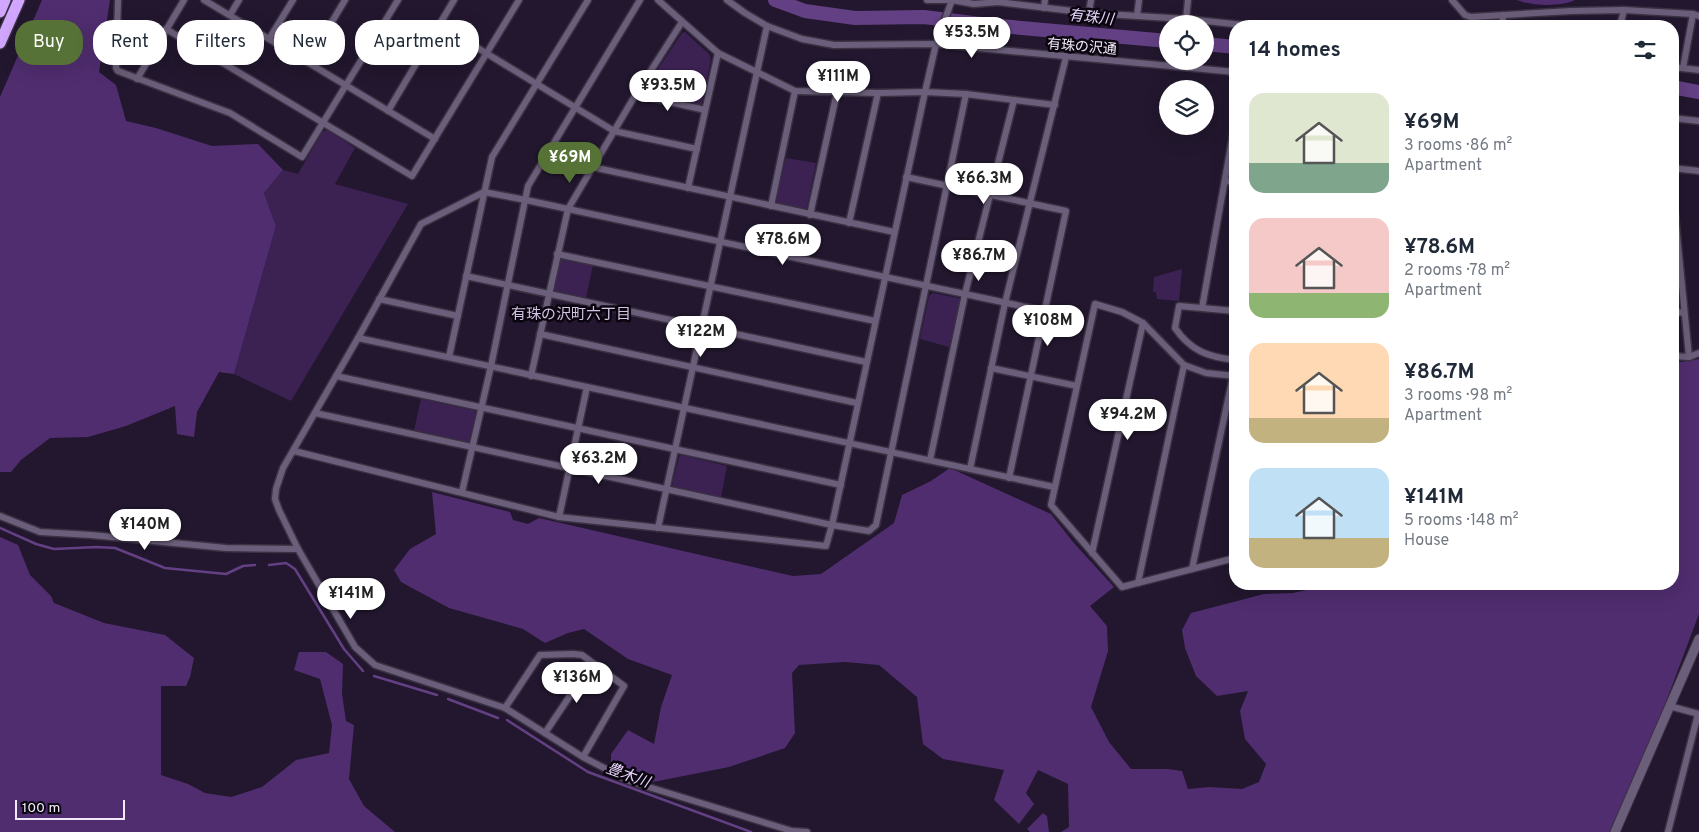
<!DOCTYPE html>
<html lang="en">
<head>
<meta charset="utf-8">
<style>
	:root { --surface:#fff; --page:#f2f2f3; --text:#1f2937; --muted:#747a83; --accent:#567236 }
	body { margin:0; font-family:Overpass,"Noto Sans JP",sans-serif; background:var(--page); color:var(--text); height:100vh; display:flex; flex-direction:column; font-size:19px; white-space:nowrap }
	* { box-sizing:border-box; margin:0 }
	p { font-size:16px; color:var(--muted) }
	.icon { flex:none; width:28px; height:28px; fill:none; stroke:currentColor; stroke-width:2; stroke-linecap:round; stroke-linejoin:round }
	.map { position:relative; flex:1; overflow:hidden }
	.panel { position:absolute; left:1229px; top:20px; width:450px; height:570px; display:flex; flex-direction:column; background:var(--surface); border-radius:20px; box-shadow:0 5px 20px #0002 }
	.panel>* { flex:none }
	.hud { position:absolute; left:15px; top:20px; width:475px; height:45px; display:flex; gap:10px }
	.buttons { position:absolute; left:1159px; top:15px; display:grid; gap:10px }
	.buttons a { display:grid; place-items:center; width:55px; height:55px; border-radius:50%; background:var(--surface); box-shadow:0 5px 20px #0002; font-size:25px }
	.scale { position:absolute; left:15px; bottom:12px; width:110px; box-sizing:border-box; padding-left:5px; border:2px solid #f0e9f9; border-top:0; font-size:14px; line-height:18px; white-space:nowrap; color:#f0e9f9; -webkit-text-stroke:4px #0a050f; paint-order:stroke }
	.price { position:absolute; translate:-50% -42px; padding:0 11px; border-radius:18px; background:#fff; color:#222; font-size:16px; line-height:32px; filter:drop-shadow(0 1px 2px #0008) }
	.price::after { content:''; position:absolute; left:50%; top:30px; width:15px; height:11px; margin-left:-8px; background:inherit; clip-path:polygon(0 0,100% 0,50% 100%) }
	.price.current { background:var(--accent); color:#fff }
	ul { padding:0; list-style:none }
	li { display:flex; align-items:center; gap:15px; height:125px; padding:0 20px }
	li span { display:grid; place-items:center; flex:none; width:140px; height:100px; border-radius:15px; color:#555 }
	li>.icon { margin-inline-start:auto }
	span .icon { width:60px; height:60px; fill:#fffc; stroke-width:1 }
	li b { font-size:21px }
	h2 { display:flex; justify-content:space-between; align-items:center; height:60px; padding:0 20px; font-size:21px }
	.tag { padding:0 18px; border-radius:20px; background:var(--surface); box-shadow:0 5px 20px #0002; font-size:18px; line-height:45px }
	.tag.current { background:var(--accent); color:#fff }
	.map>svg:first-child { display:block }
</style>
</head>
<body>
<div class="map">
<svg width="1699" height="832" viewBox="0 0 1699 832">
	<rect width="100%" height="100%" fill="#22172e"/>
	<g fill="#3c2253">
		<polygon points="685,32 709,54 711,59 701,106 645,94 644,90 682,33"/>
		<polygon points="327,130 355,148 335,184 408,204 291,401 234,374 276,226 264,193 283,170 298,174 322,132"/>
		<polygon points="786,158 816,163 807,207 805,209 778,203 776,200"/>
		<polygon points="562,259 593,265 586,298 555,291 553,289 559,261"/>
		<polygon points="1182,269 1179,301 1157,299 1156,292 1153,292 1154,277"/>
		<polygon points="933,293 958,298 960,301 949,347 920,339 929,296"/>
		<polygon points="421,399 476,411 469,443 414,430"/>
		<polygon points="681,455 727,466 721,497 674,487 672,485 679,457"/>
	</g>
	<g fill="#502d6f">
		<polygon points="42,0 110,0 99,72 116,85 126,121 156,128 212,146 258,144 283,170 264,193 276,226 234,374 219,372 197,412 194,437 177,434 175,406 126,426 88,437 50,438 21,460 11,472 0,472 0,97"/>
		<path d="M1517 0H1575C1561 7 1531 6 1517 0Z"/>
		<polygon points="1699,359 1699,614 1617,832 1061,832 1069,827 1068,784 1038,770 1026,793 1034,804 1019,824 994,800 1004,770 943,759 923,744 917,697 879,665 845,662 799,665 792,673 795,733 785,748 729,767 653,782 617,769 611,762 611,754 628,730 654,744 661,707 672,675 628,659 584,629 568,633 545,643 523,629 449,608 401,582 394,570 410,549 436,534 432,492 510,512 513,520 528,524 539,518 793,576 821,574 894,523 902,495 931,481 950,468 1051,514 1073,542 1114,587 1090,606 1107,626 1108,651 1091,707 1109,742 1131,769 1168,769 1182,771 1188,789 1210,787 1242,789 1259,782 1266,764 1245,739 1240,711 1248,691 1217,696 1196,676 1185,648 1182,630 1191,613 1264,594 1293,593 1333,584 1672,584 1673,363"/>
		<polygon points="0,537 18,545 30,575 51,596 54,603 104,623 165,635 194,658 190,677 186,686 161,686 161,775 188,784 205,793 231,797 262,787 296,760 329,753 332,725 320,679 294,670 299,652 326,652 343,664 342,694 346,721 354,725 349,779 364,806 395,832 0,832"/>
		<polygon points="1043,813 1047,816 1049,832 1030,832 1027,829"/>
	</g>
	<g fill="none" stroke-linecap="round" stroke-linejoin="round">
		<g stroke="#634083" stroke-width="2.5">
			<polyline points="0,528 36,544 54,549 97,547 115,548 165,568 226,574 243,566 255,565"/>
			<polyline points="269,565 286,563 295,569 344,649 363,671"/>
			<polyline points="374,676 437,695"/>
			<polyline points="448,699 498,718"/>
			<polyline points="507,720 588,772 751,832"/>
		</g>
		<g stroke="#634083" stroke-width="14">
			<polyline points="775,0 805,11 855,18 924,17 989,25 1168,41"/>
			<polyline points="1205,44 1235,47"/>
			<polyline points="1672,87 1699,92"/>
		</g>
		<defs>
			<g id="street">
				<polyline points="118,0 116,68 118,71 230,113 302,157 398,0"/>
				<polyline points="204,0 435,139"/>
				<polyline points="658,0 718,53 795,91 878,93 925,92 966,94 1055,105"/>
				<polyline points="727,0 745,13 767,26 802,39 834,45 936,44 1235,72"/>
				<polyline points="927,0 952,0 974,4 998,2 1089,13 1186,19 1253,26"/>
				<polyline points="1452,0 1465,15 1471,17 1571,11 1624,10 1693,14 1699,16"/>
				<polyline points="1044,8 1045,0"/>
				<polyline points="1089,13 1091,0"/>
				<polyline points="230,15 239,0"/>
				<polyline points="1137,16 1139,0"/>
				<polyline points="1186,19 1188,0"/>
				<polyline points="440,25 614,131 697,149"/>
				<polyline points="1502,26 1503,15"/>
				<polyline points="1620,26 1624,10"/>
				<polyline points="166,29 412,176 519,0"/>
				<polyline points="269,39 293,0"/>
				<polyline points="308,62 345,0"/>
				<polyline points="1672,67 1699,70"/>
				<polyline points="1683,68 1693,14"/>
				<polyline points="137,79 184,0"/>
				<polyline points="636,94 705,110"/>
				<polyline points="388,111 454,0"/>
				<polyline points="1672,118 1699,121"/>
				<polyline points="592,167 894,232"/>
				<polyline points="1672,168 1699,171"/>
				<polyline points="1674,169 1674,204 1689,357"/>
				<polyline points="906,177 1066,211 1009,478"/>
				<polyline points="1225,181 1235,182"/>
				<polyline points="688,188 718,53"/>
				<polyline points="771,206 795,91"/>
				<polyline points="810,215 837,92"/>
				<polyline points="849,223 878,93"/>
				<polyline points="557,254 875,321"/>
				<polyline points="466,276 866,362"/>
				<polyline points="379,299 458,316"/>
				<polyline points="1202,308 1235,123"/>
				<path d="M1235 311 1179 306 1175 328C1191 351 1208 357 1235 360"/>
				<polyline points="1672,311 1684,313"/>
				<polyline points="540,334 857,403"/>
				<polyline points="358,338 1054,487"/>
				<polyline points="1672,356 1689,357 1699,353"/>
				<polyline points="449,357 492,157 588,0"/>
				<polyline points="991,368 1077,386"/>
				<polyline points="336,376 841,485"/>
				<polyline points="531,376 568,209 636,94 682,22"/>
				<polyline points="1235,376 1206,373 1184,365 1143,323 1122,312 1095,304 1051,505 1122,587 1235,558"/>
				<polyline points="315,413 832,525 869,531 876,525 966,94"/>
				<polyline points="294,451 559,517 826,546 832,525 925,92 936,44 952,0"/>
				<polyline points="930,460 965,294 1014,100"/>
				<polyline points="970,469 1005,303 1066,57"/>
				<polyline points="462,492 491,366 528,186 640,0"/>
				<polyline points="0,516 40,532 91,535 226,548 298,549"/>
				<polyline points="559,517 587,387"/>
				<polyline points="658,528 767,26"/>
				<polyline points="1092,553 1143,323"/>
				<polyline points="1192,569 1233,376"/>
				<polyline points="1138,583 1184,365"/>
				<polyline points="1669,706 1699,714"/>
				<polyline points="505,708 540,655 573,654 582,655 624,686 583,757"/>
				<polyline points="545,733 592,663"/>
				<polyline points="807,832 792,831 629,781 583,757 505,708 375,665 355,647 298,549 279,510 275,499 276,489 283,468 358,338 421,224 484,192 526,200 1044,311"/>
				<polyline points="1668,832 1698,714"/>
			</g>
			<polyline id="secondary" points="1615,832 1699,639"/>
			<g id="highway">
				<polyline points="0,12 5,0"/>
				<polyline points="0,43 19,0"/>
			</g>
		</defs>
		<use href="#street" stroke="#3a3143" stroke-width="9"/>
		<use href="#secondary" stroke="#3a3143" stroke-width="11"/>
		<use href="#highway" stroke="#3a3143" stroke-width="14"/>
		<use href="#street" stroke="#6b5e7a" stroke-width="6"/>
		<use href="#secondary" stroke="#6b5e7a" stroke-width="9"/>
		<use href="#highway" stroke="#d1a6fe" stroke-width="11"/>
	</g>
	<g text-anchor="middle" stroke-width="5" stroke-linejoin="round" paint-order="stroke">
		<g font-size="14" fill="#f0e9f9" stroke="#0a050f">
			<text transform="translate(1082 46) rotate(5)" y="5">有珠の沢通</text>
		</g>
		<g font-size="15" font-style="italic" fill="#e6d3fb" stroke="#0a050f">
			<text transform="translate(1091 17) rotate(6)" y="5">有珠川</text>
			<text transform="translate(628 775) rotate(20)" y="5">豊木川</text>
		</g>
		<g font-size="15" fill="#d3c4e3" stroke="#0a050f">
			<text x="571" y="319">有珠の沢町六丁目</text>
		</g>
	</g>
</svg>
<div class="buttons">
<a><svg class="icon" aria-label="locate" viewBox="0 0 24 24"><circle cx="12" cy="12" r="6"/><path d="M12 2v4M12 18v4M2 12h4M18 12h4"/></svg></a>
<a><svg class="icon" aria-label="layers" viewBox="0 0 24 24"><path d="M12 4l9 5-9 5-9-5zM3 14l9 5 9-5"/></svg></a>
</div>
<div class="scale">100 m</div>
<b class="price" style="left:972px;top:59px">¥53.5M</b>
<b class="price" style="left:838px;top:103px">¥111M</b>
<b class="price" style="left:668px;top:112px">¥93.5M</b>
<b class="price current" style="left:570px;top:184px">¥69M</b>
<b class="price" style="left:984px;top:205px">¥66.3M</b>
<b class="price" style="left:783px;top:266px">¥78.6M</b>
<b class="price" style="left:979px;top:282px">¥86.7M</b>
<b class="price" style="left:1048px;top:347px">¥108M</b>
<b class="price" style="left:701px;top:358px">¥122M</b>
<b class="price" style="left:1128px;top:441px">¥94.2M</b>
<b class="price" style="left:599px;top:485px">¥63.2M</b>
<b class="price" style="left:145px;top:551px">¥140M</b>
<b class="price" style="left:351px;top:620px">¥141M</b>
<b class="price" style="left:577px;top:704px">¥136M</b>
<div class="hud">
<a class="tag current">Buy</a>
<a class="tag">Rent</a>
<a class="tag">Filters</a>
<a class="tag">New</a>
<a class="tag">Apartment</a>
</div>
<section class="panel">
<h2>14 homes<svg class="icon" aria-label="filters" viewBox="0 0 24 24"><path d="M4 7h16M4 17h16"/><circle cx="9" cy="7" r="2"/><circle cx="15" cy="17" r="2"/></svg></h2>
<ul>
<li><span style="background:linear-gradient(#dfe7d0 70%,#7fa58c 0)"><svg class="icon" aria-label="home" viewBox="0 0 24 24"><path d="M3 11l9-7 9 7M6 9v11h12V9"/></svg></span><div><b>¥69M</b><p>3 rooms · 86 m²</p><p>Apartment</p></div></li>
<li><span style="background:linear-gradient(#f6c9c9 75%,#8fb573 0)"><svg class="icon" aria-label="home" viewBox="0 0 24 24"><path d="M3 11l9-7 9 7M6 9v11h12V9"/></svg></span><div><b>¥78.6M</b><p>2 rooms · 78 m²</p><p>Apartment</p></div></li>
<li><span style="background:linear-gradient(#ffd9b3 75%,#c2b280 0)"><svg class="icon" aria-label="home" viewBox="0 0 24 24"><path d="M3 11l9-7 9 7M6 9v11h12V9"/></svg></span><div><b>¥86.7M</b><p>3 rooms · 98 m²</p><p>Apartment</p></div></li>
<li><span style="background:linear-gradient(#bfe0f5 70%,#c2b280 0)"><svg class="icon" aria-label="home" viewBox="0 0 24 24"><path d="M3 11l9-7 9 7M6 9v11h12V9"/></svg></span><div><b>¥141M</b><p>5 rooms · 148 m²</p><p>House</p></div></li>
</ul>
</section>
</div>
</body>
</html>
